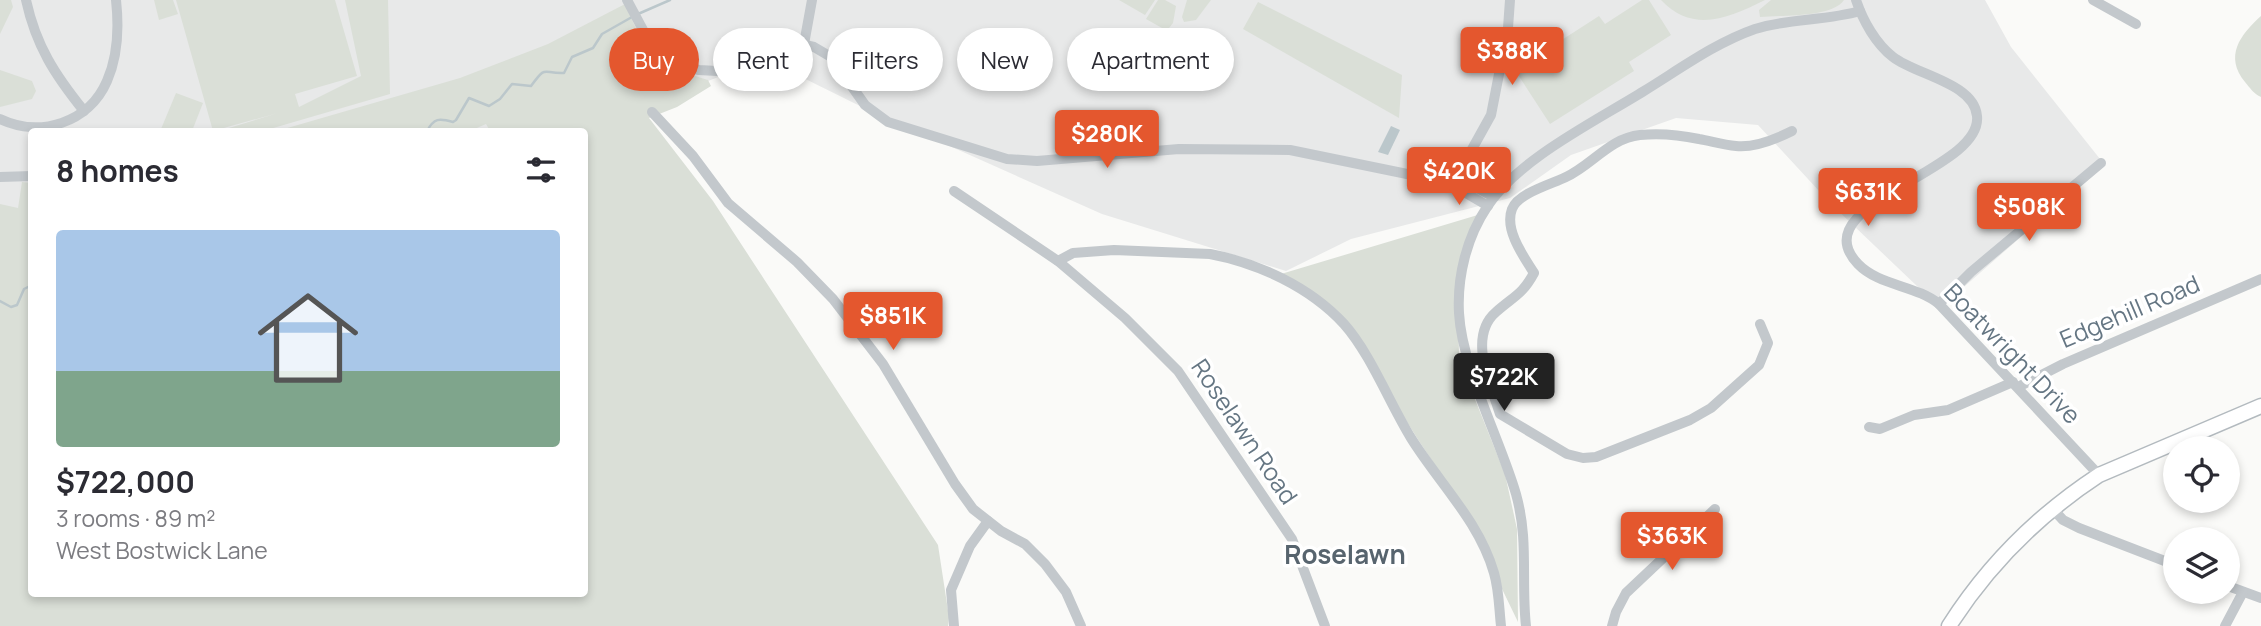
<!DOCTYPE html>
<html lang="en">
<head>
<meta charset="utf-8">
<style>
	:root { --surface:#fff; --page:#f7f7f7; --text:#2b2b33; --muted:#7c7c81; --accent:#e4572e }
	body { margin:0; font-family:Manrope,sans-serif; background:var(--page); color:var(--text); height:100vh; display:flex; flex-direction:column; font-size:26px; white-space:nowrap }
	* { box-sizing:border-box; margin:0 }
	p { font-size:23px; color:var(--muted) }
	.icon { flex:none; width:38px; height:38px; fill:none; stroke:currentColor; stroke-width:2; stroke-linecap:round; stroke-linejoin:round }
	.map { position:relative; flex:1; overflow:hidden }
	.side { position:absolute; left:28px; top:128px; width:560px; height:469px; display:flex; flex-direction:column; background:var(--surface); border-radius:7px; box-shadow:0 4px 10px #0003 }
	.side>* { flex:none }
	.top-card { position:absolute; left:609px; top:28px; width:665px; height:63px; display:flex; gap:14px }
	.tools { position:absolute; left:2163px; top:436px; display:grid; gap:14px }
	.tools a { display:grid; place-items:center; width:77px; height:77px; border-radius:50%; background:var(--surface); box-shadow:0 4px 10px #0003; font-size:35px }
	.price { position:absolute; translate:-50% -60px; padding:0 16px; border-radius:7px; background:var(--accent); color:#fff; font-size:23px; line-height:46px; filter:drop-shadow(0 2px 4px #0008) }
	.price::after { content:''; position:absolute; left:50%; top:42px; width:21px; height:16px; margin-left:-10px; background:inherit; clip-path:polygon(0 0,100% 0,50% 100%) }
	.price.selected { background:#222; color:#fff }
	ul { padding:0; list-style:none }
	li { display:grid; align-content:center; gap:14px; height:371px; padding:0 28px }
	li span { display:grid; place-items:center; height:217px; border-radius:7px; color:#555 }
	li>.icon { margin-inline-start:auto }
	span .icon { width:126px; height:126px; fill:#fffc; stroke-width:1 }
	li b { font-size:30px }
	h2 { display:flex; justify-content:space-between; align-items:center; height:84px; padding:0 28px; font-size:30px }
	.pill { padding:0 24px; border-radius:32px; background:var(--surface); box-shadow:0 4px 10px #0003; font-size:24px; line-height:63px }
	.pill.selected { background:var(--accent); color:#fff }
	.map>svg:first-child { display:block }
</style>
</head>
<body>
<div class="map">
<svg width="2261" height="626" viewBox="0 0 2261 626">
	<rect width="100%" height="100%" fill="#fafaf8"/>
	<polygon fill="#e8e9e9" points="0,0 1985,0 2011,47 2104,164 1940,308 1832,205 1758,125 1676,118 1571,155 1510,198 1351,239 1286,271 1102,214 862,107 765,59 708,81 544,131 32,131 31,410 0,426"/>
	<g fill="#dadfd7">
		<polygon points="0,0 11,0 13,7 0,34"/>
		<polygon points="154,0 173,0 178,14 159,20"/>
		<polygon points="176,0 335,0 357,76 295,94 299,107 361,76 345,0 388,0 390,94 263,131 219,131 278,113 213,131"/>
		<polygon points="1119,0 1155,0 1145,15"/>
		<polygon points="1158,0 1165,0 1176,6 1173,23 1169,28 1162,28 1146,19"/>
		<polygon points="1187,0 1211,0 1196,20 1184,22 1182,17"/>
		<polygon points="1642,0 1649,0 1671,35 1629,62 1634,71 1550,124 1515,70 1599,16 1605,24"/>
		<path d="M1661 0H1765C1729 18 1693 34 1661 0Z"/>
		<path d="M1771 0H1844C1832 18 1781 15 1760 17L1759 10Z"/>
		<polygon points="1258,2 1402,75 1399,118 1243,29"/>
		<path d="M625 4C647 55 655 63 708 80L711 86 677 107 649 118 713 201 938 545 949 617 948 626H0V204L18 208 22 182 32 183V593H584V131H490L486 124 470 131H277L460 78 548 44Z"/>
		<path d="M2261 16V97C2254 94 2250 88 2245 82 2224 56 2240 35 2261 16Z"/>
		<polygon points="0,70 32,81 36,91 32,99 0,107"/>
		<polygon points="176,93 203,103 192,131 167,131 161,129"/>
		<polygon points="1481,214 1457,287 1459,352 1464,372 1505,474 1517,529 1518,622 1461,504 1419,441 1343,320 1281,274"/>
	</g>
	<polygon fill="#bbc7cb" points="1391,126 1400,130 1388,155 1378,152"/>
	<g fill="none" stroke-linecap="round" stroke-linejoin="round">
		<g stroke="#bbc7cb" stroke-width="2.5">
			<polyline points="638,14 670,0"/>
			<path d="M427 131C434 118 439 118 453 122L456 120 469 98 489 106 500 99 512 84 531 86C547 64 542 74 564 73L572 57 593 48 602 34 632 17"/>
			<polyline points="0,301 11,307 17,305 24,289 32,285"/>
		</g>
		<defs>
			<path id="secondary" d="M1949 626C1988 565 2038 515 2099 475L2261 406"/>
		</defs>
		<use href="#secondary" stroke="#b3babf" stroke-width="17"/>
		<g stroke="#c3c8cc" stroke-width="10">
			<path d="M26 0C36 46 55 75 84 111"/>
			<polyline points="627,0 649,41 669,60 681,66 699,70 717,71 734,67 780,46 796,43 814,47 831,57 865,105 888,122 1007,159 1037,161 1179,149 1290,150 1407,174 1468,183 1494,197"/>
			<path d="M1856 0C1863 21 1876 44 1893 57 1916 75 1974 83 1977 116 1983 172 1800 203 1858 264 1879 286 1916 285 1939 304L2099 475"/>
			<polyline points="2093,0 2136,24"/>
			<polyline points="804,44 812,0"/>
			<polyline points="652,112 693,156 728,203 797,262 833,299 883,364 955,484 973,509 1001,531 1025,544 1045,564 1066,592 1081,626"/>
			<path d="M0 119C40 138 89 123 107 81 118 56 119 27 116 0"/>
			<polyline points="1466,160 1470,174 1481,187"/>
			<polyline points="0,177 32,176"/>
			<polyline points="1451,181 1466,160 1491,115 1508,28 1510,0"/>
			<polyline points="1451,181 1459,189 1488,206"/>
			<polyline points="954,191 1058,261 1125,318 1178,371 1292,539 1325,626"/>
			<path d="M1058 261 1073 253 1114 250 1210 254C1258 263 1310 287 1344 324 1370 353 1390 404 1411 438 1439 483 1479 521 1494 573 1499 590 1499 608 1501 626"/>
			<polyline points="1939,304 1971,272 2101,163"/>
			<path d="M1760 324 1768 343 1759 365 1711 408 1690 420 1596 457 1583 458 1567 454 1500 414C1491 385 1467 337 1496 312 1514 296 1522 295 1534 273 1524 257 1504 230 1512 209 1518 193 1552 184 1566 177 1592 165 1610 138 1640 135 1659 133 1680 135 1699 139 1711 141 1723 145 1736 146 1754 148 1776 139 1792 131"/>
			<polyline points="2018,387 2063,364 2261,279"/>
			<polyline points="1869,427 1880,429 1914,415 1948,410 2013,382"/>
			<polyline points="2052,508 2063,520 2079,528 2175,565"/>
			<polyline points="2228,586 2261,598"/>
			<polyline points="954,626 951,590 970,546 988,521"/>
			<path d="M1526 626C1521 581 1529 540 1516 494 1500 439 1462 368 1459 313 1457 276 1467 237 1487 207 1518 159 1596 121 1644 91 1680 69 1715 43 1755 29 1789 18 1826 21 1860 11"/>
			<polyline points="1612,626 1616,612 1626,593 1715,509"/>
			<polyline points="2225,626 2243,592"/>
		</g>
		<use href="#secondary" stroke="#fff" stroke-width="14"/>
	</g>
	<g text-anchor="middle" stroke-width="7" stroke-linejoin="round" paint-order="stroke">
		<g font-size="24" fill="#657683" stroke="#fff">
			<text transform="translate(2130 312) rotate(-23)" y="8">Edgehill Road</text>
			<text transform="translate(2012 354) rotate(46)" y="8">Boatwright Drive</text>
			<text transform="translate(1244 432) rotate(56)" y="8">Roselawn Road</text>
		</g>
		<g font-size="26" font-weight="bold" fill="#57646e" stroke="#fff">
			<text x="1345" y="564">Roselawn</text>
		</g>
	</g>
</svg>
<div class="tools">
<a><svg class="icon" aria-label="locate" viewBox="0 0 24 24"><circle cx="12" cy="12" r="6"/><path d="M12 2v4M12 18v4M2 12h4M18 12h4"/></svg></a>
<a><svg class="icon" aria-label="layers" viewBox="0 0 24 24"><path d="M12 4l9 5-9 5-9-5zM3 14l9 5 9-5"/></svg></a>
</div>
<b class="price" style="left:1512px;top:87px">$388K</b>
<b class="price" style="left:1107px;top:170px">$280K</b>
<b class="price" style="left:1459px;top:207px">$420K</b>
<b class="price" style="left:1868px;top:228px">$631K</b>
<b class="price" style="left:2029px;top:243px">$508K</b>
<b class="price" style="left:893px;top:352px">$851K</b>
<b class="price selected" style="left:1504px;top:413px">$722K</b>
<b class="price" style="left:1672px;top:572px">$363K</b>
<div class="top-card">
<a class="pill selected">Buy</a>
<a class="pill">Rent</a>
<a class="pill">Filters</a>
<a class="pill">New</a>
<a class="pill">Apartment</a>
</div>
<section class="side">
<h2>8 homes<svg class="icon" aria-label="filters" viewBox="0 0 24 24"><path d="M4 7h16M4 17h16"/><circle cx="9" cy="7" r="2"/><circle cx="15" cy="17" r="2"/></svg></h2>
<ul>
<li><span style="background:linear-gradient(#a9c7e8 65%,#7fa58c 0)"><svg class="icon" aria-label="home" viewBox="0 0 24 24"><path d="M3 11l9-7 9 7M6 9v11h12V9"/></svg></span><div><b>$722,000</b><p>3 rooms · 89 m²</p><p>West Bostwick Lane</p></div></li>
</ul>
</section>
</div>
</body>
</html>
